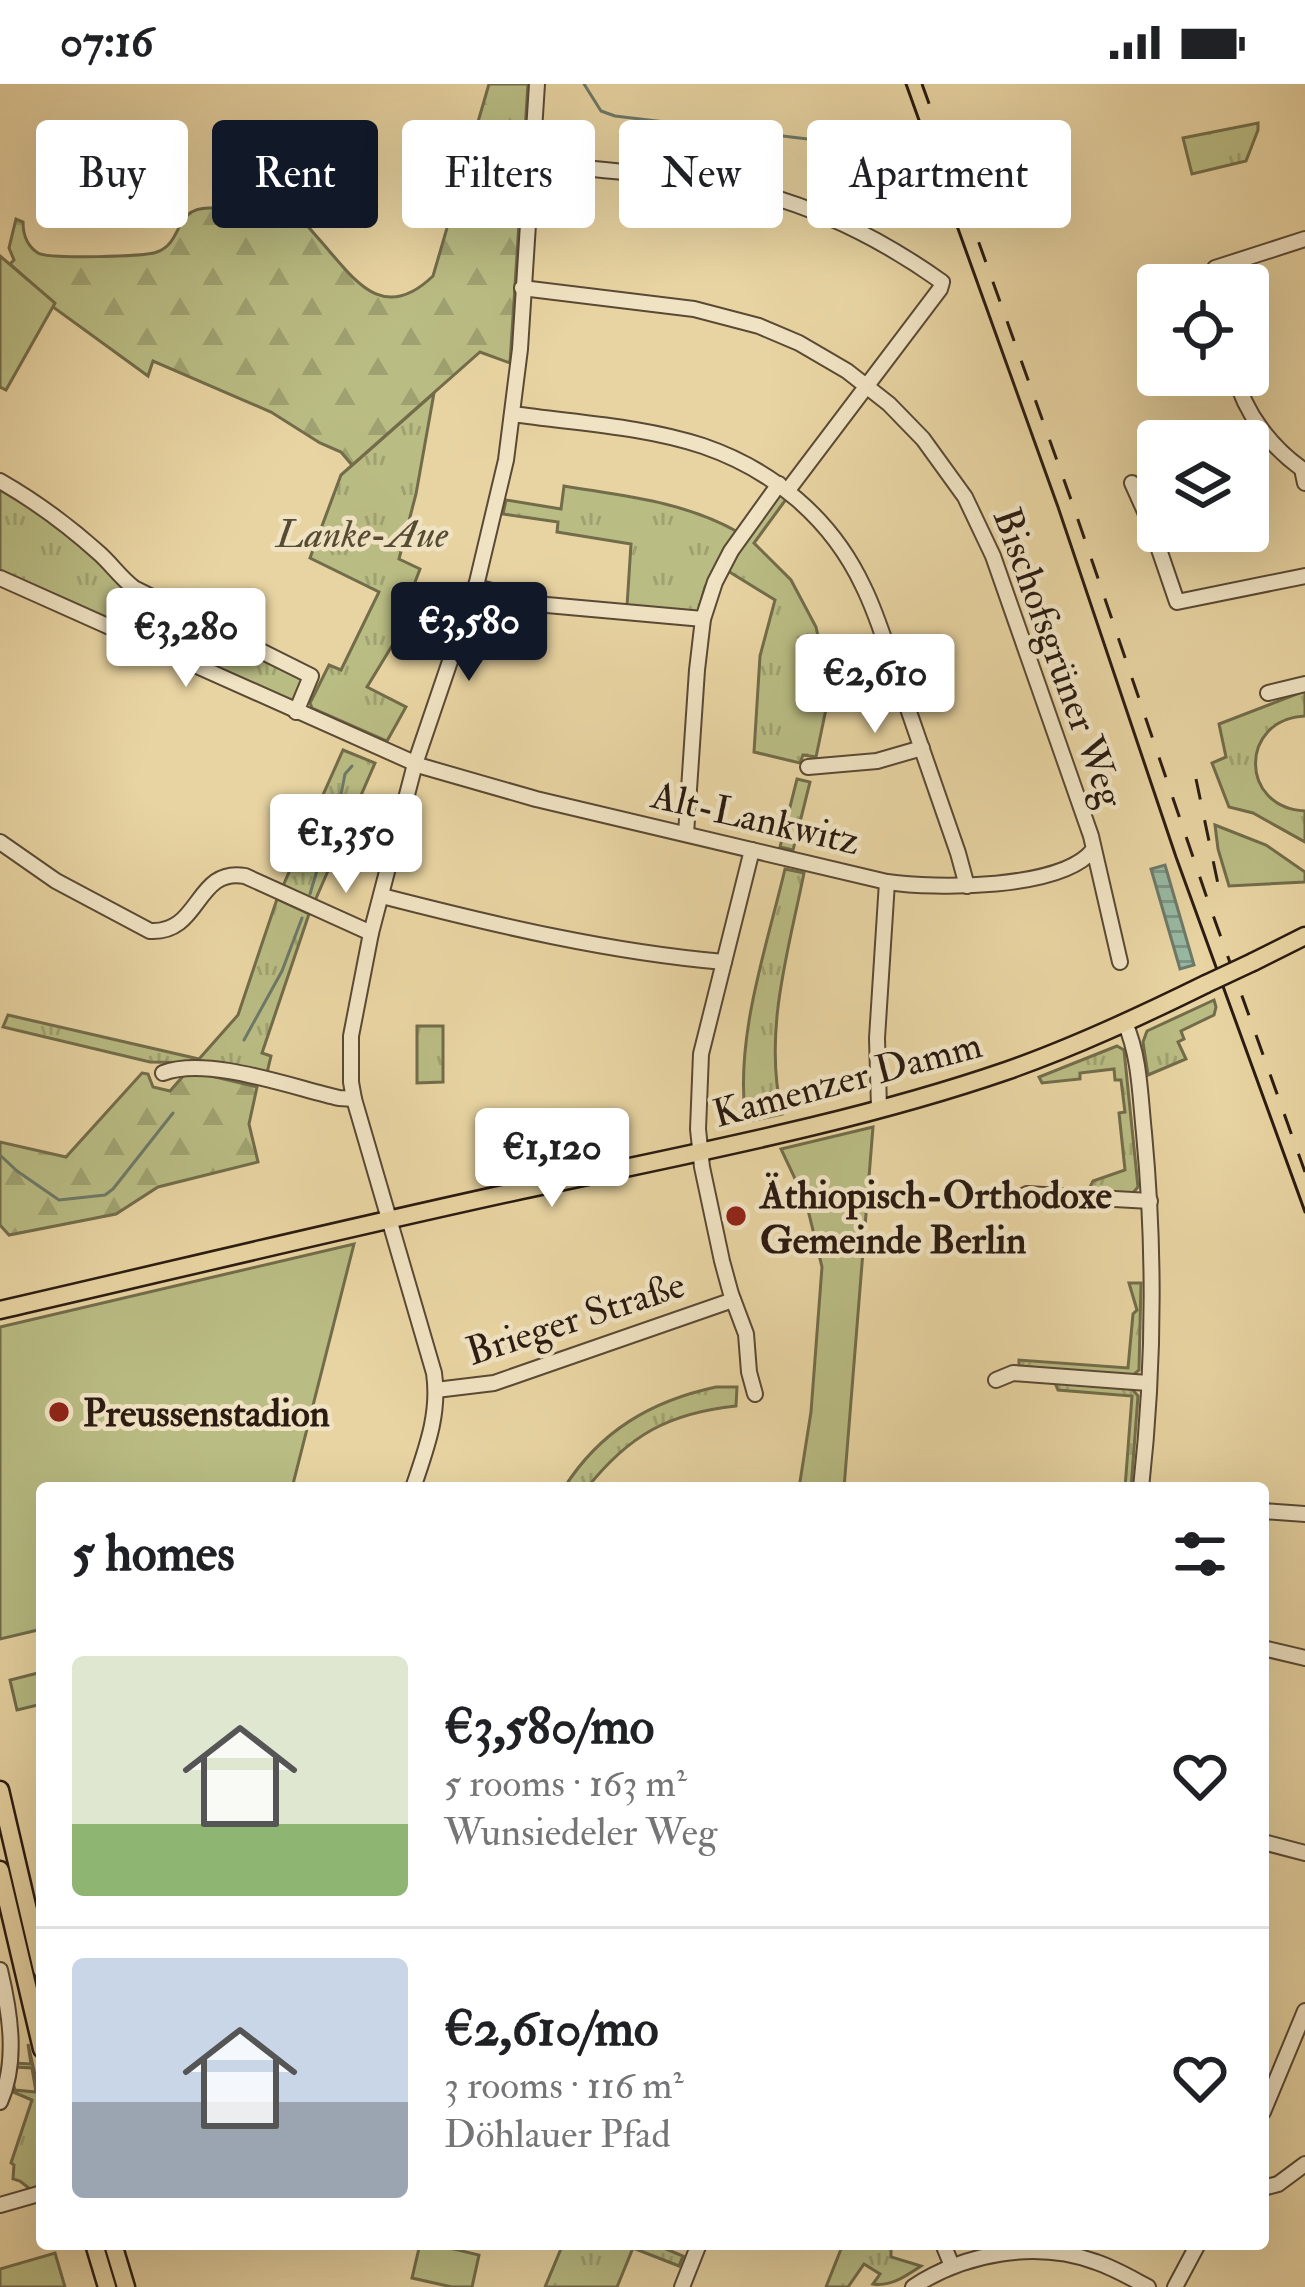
<!DOCTYPE html>
<html lang="en">
<head>
<meta charset="utf-8">
<style>
	:root { --surface:#fff; --page:#f2f2f2; --text:#202124; --muted:#757577; --line:#e0e0e0; --accent:#111827 }
	body { margin:0; font-family:"IM FELL Double Pica",serif; background:var(--page); color:var(--text); height:100vh; display:flex; flex-direction:column; font-size:45px; white-space:nowrap }
	* { box-sizing:border-box; margin:0 }
	p { font-size:39px; color:var(--muted) }
	.icon { flex:none; width:66px; height:66px; fill:none; stroke:currentColor; stroke-width:2; stroke-linecap:round; stroke-linejoin:round }
	.map { position:relative; flex:1; overflow:hidden }
	.side { position:absolute; left:36px; top:1398px; width:1233px; height:768px; display:flex; flex-direction:column; background:var(--surface); border-radius:12px; box-shadow:0 12px 48px #0002 }
	.side>* { flex:none }
	.banner { position:absolute; left:36px; top:36px; width:1233px; height:108px; display:flex; gap:24px }
	.fabs { position:absolute; left:1137px; top:180px; display:grid; gap:24px }
	.fabs a { display:grid; place-items:center; width:132px; height:132px; border-radius:12px; background:var(--surface); box-shadow:0 12px 48px #0002; font-size:60px }
	.price { position:absolute; translate:-50% -102px; padding:0 27px; border-radius:12px; background:#fff; color:#222; font-size:39px; line-height:78px; filter:drop-shadow(0 3px 6px #0008) }
	.price::after { content:''; position:absolute; left:50%; top:72px; width:36px; height:27px; margin-left:-18px; background:inherit; clip-path:polygon(0 0,100% 0,50% 100%) }
	.price.active { background:var(--accent); color:#fff }
	ul { padding:0; list-style:none }
	li { display:flex; align-items:center; gap:36px; height:300px; padding:0 36px }
	li+li { border-top:3px solid var(--line) }
	li span { display:grid; place-items:center; flex:none; width:336px; height:240px; border-radius:12px; color:#555 }
	li>.icon { margin-inline-start:auto }
	span .icon { width:144px; height:144px; fill:#fffc; stroke-width:1 }
	li b { font-size:51px }
	h2 { display:flex; justify-content:space-between; align-items:center; height:144px; padding:0 36px; font-size:51px }
	.tag { padding:0 42px; border-radius:12px; background:var(--surface); box-shadow:0 12px 48px #0002; font-size:42px; line-height:108px }
	.tag.active { background:var(--accent); color:#fff }
	.status { display:flex; justify-content:space-between; align-items:center; height:84px; padding:0 60px; background:var(--surface); direction:ltr }
	.status svg { height:33px; fill:currentColor }
	.map>svg:first-child { display:block }
</style>
</head>
<body>
<div class="status"><b>07:16</b><svg viewBox="0 0 49 12"><path d="M0 12V9h3v3zM5 12V6h3v6zM10 12V3h3v9zM15 12V0h3v12zM26 1h20v11H26zM47 4h2v5h-2z"/></svg></div>
<div class="map">
<svg width="1305" height="2203" viewBox="0 0 1305 2203">
	<defs>
		<pattern id="grass-tufts" width="24" height="20" patternUnits="userSpaceOnUse" patternTransform="scale(3)"><rect width="24" height="20" fill="#b9bc83"/><path d="M3 7l-1-3M5 7V3M7 7l1-3M15 17l-1-3M17 17v-4M19 17l1-3" fill="none" stroke="#9fa170"/></pattern>
		<pattern id="forest-firs" width="22" height="20" patternUnits="userSpaceOnUse" patternTransform="scale(3)"><rect width="22" height="20" fill="#b9bc83"/><path d="M5 1l3.5 6h-7zM16 11l3.5 6h-7z" fill="#9fa170"/></pattern>
		<pattern id="water-rules" width="6" height="5" patternUnits="userSpaceOnUse" patternTransform="scale(3)"><rect width="6" height="5" fill="#98b8a2"/><path d="M0 2.5h6" fill="none" stroke="#7c9583"/></pattern>
	</defs>
	<rect width="100%" height="100%" fill="#e8d4a2"/>
	<filter id="stains"><feTurbulence type="fractalNoise" baseFrequency=".00167" numOctaves="4"/><feColorMatrix values="0 0 0 0 .2 0 0 0 0 .09 0 0 0 0 .02 0 0 0 .5 -.17"/></filter>
	<radialGradient id="worn" r=".72"><stop offset=".6" stop-color="#630" stop-opacity="0"/><stop offset="1" stop-color="#630" stop-opacity=".3"/></radialGradient>
	<g fill="url(#grass-tufts)" stroke="#726c4a" stroke-width="3">
		<polygon points="1258,39 1258,46 1246,77 1192,90 1183,54"/>
		<polygon points="434,309 416,410 399,475 420,485 409,514 418,519 367,603 406,623 387,657 312,624 310,619 329,581 341,586 379,508 310,474 341,391"/>
		<path d="M0 401C43 426 87 459 119 497L302 594 303 602 295 620 0 489Z"/>
		<path d="M564 402C623 412 682 417 736 447L705 503 698 528 627 522 631 460 557 448 558 438 503 430 506 416 561 425Z"/>
		<polygon points="781,409 787,414 754,459 791,496 816,543 826,589 826,625 816,673 803,671 800,679 754,668 760,572 775,516 728,487 747,454"/>
		<path d="M1305 607V632C1239 635 1239 724 1305 727V758L1253 729 1229 723 1212 679 1226 673 1219 640Z"/>
		<polygon points="343,666 375,679 314,819 283,802 299,765 304,739 318,722"/>
		<polygon points="797,695 810,698 793,766 780,763"/>
		<path d="M785 785 804 789C788 869 763 948 782 1030L746 1038C734 956 766 865 785 785Z"/>
		<polygon points="277,815 309,830 262,969 271,972 266,993 210,979 150,978 3,943 8,931 199,975 238,931"/>
		<polygon points="1214,916 1216,923 1214,931 1181,947 1184,955 1178,958 1186,975 1148,991 1143,958 1147,947"/>
		<polygon points="417,942 443,942 443,998 417,999"/>
		<polygon points="1117,962 1124,966 1138,1103 1132,1110 1089,1105 1093,1097 1125,1086 1119,1029 1125,1028 1121,996 1115,996 1114,985 1080,989 1080,995 1042,999 1039,993"/>
		<polygon points="1129,1199 1141,1199 1139,1286 1132,1292 1019,1282 1019,1276 1128,1284 1133,1230 1137,1226"/>
		<polygon points="1055,1299 1132,1305 1138,1312 1131,1404 1125,1404 1132,1312 1058,1306"/>
		<path d="M716 1303H737L736 1322C669 1329 629 1351 587 1404H564C600 1347 651 1317 716 1303Z"/>
		<polygon points="42,1588 42,1620 17,1626 10,1596"/>
		<polygon points="28,1960 42,2021 42,2101 30,2105 20,2097 13,2095 14,2081 11,2079 32,2016 11,2007 13,1999 15,2006 36,2008 32,1984 15,1983 15,1979 31,1980"/>
		<polygon points="563,2160 654,2160 683,2172 679,2182 633,2164 617,2203 545,2203"/>
		<path d="M843 2160 891 2162V2173L921 2182C906 2192 891 2203 873 2200L880 2190 864 2180 848 2203H826Z"/>
	</g>
	<g fill="url(#forest-firs)" stroke="#726c4a" stroke-width="3">
		<path d="M489 0H528L510 279 480 268 352 381 341 368 320 359 271 328 153 277 148 292 53 223 54 219 10 180 14 176 9 164 16 135 23 138C23 150 27 162 38 169 48 175 144 173 157 168 184 158 173 124 209 124 234 124 269 118 291 129 302 134 310 145 318 154 353 193 381 242 433 192Z"/>
		<polygon points="142,989 148,990 153,1003 170,1007 184,991 207,991 257,1003 249,1040 258,1078 158,1103 116,1130 9,1151 0,1141 0,1058 66,1073"/>
	</g>
	<g fill="#b9bc83" stroke="#726c4a" stroke-width="3">
		<polygon points="0,172 55,219 6,306 0,303"/>
		<polygon points="1215,741 1266,761 1305,788 1305,798 1229,802 1218,765"/>
		<polygon points="873,1043 844,1404 799,1404 811,1328 822,1183 806,1118 781,1065"/>
		<polygon points="354,1160 292,1404 42,1404 42,1545 0,1555 0,1243"/>
		<polygon points="420,2160 433,2160 479,2171 472,2203 452,2203 412,2194"/>
		<polygon points="55,2169 65,2203 0,2203 0,2185"/>
	</g>
	<g fill="url(#water-rules)" stroke="#6c7968" stroke-width="3">
		<path d="M331 731 343 733 346 738C338 756 332 789 309 779 306 759 311 738 331 731Z"/>
		<polygon points="1165,781 1194,881 1180,885 1151,785"/>
	</g>
	<g fill="none" stroke-linecap="round" stroke-linejoin="round">
		<g stroke="#6c7968" stroke-width="3">
			<polyline points="584,0 601,27 615,32 874,63"/>
			<polyline points="337,731 345,690 352,682"/>
			<polyline points="310,810 318,783"/>
			<polyline points="244,956 282,887 302,834"/>
			<polyline points="0,1071 17,1087 59,1116 105,1111 113,1105 173,1029"/>
		</g>
		<defs>
			<g id="minor">
				<path d="M531 77C598 88 667 89 733 103 810 119 879 153 942 198L940 205 788 406"/>
				<polyline points="1214,201 1212,193 1215,184 1305,155"/>
				<polyline points="522,204 694,225 759,242 799,259 847,287 889,320 923,355 965,413 993,472 1091,752 1120,878"/>
				<path d="M1235 291C1245 329 1270 362 1302 385L1305 399"/>
				<path d="M513 330C575 339 643 342 703 362 773 386 831 434 863 502 878 532 887 565 898 596 918 654 938 711 958 769L967 802"/>
				<path d="M0 397C35 417 70 443 100 470 112 481 121 494 134 504L311 592 296 628"/>
				<polyline points="1132,399 1150,439 1177,518 1305,492"/>
				<path d="M0 494 421 682 536 715 887 798C935 805 1061 806 1093 766"/>
				<polyline points="476,503 547,521 703,535"/>
				<polyline points="1268,609 1305,600"/>
				<polyline points="808,683 877,677 922,664"/>
				<polyline points="686,750 697,586 703,535 715,498 731,467 779,400"/>
				<path d="M0 758 56 797 150 847C201 850 195 783 245 792L371 849"/>
				<polyline points="752,766 701,970 698,1045 702,1083 722,1177 731,1210 746,1250 749,1288 755,1310"/>
				<path d="M382 812C495 841 608 868 724 878"/>
				<path d="M1125 939C1140 973 1140 1012 1144 1049 1155 1166 1154 1287 1141 1404"/>
				<path d="M163 989C208 972 291 1003 339 1014L354 1015"/>
				<polyline points="879,1024 877,954 887,798"/>
				<polyline points="1013,1117 1027,1110 1150,1117"/>
				<polyline points="996,1296 1013,1289 1148,1299"/>
				<polyline points="436,1306 494,1299 733,1216"/>
				<path d="M413 1404C426 1365 440 1330 434 1289L354 1015 351 998V952L371 849 415 680 477 498 506 376 520 265 537 0"/>
				<polyline points="1263,1427 1305,1430"/>
				<polyline points="1263,1564 1305,1574"/>
				<polyline points="1263,1758 1305,1769"/>
				<path d="M0 1886C10 1928 18 1978 0 2018"/>
				<polyline points="1263,2028 1305,1927"/>
				<polyline points="1263,2104 1278,2100 1305,2080"/>
				<polyline points="0,2121 42,2109"/>
				<polyline points="943,2160 952,2182"/>
				<polyline points="682,2203 699,2160"/>
				<path d="M913 2203C965 2169 1036 2156 1096 2178 1114 2184 1131 2194 1148 2203"/>
				<polyline points="1175,2203 1198,2160"/>
			</g>
			<g id="major">
				<polyline points="1253,878 1305,852"/>
				<path d="M0 1226C174 1186 347 1144 522 1106 682 1071 852 1040 1006 987 1075 963 1141 932 1206 900"/>
				<polyline points="0,1706 42,1886"/>
				<polyline points="0,1786 42,1965"/>
				<polyline points="94,2160 107,2203"/>
				<polyline points="113,2160 126,2203"/>
			</g>
		</defs>
		<use href="#minor" stroke="#5a4935" stroke-width="18"/>
		<use href="#major" stroke="#2b1b11" stroke-width="21"/>
		<use href="#minor" stroke="#f0e3c3" stroke-width="14"/>
		<use href="#major" stroke="#e8d4a2" stroke-width="16"/>
		<polyline stroke="#2b1b11" stroke-width="3" points="906,0 1058,423 1176,773 1305,1128"/>
		<g stroke="#2b1b11" stroke-width="3" stroke-dasharray="21 21" stroke-linecap="butt">
			<polyline points="922,0 1074,424 1208,817 1305,1088"/>
			<polyline points="1196,695 1218,800"/>
		</g>
		<defs>
			<polyline id="major-bridge" points="1206,900 1253,878"/>
		</defs>
		<use href="#major-bridge" stroke="#2b1b11" stroke-width="21" stroke-linecap="butt"/>
		<use href="#major-bridge" stroke="#e8d4a2" stroke-width="16"/>
	</g>
	<g fill="#8f2418" stroke="#f0e3c3" stroke-width="4.5">
		<circle cx="736" cy="1132" r="12"/>
		<circle cx="59" cy="1328" r="12"/>
	</g>
	<g text-anchor="middle" stroke-width="9" stroke-linejoin="round" paint-order="stroke">
		<g font-size="39" font-style="italic" fill="#564b33" stroke="#f0e3c3">
			<text x="362" y="463">Lanke-Aue</text>
		</g>
		<g font-size="39" fill="#2b1b11" stroke="#f0e3c3">
			<text transform="translate(1060 573) rotate(70)" y="14">Bischofsgrüner Weg</text>
			<text transform="translate(756 733) rotate(13)" y="14">Alt-Lankwitz</text>
			<text transform="translate(847 994) rotate(-15)" y="14">Kamenzer Damm</text>
			<text transform="translate(575 1233) rotate(-18)" y="14">Brieger Straße</text>
		</g>
		<g font-size="39" font-weight="bold" fill="#2b1b11" stroke="#f0e3c3" text-anchor="start">
			<text x="760" y="1124">Äthiopisch-Orthodoxe<tspan x="760" dy="45">Gemeinde Berlin</tspan></text>
			<text x="83" y="1342">Preussenstadion</text>
		</g>
	</g>
	<rect width="100%" height="100%" filter="url(#stains)"/>
	<rect width="100%" height="100%" fill="url(#worn)"/>
</svg>
<div class="fabs">
<a><svg class="icon" aria-label="locate" viewBox="0 0 24 24"><circle cx="12" cy="12" r="6"/><path d="M12 2v4M12 18v4M2 12h4M18 12h4"/></svg></a>
<a><svg class="icon" aria-label="layers" viewBox="0 0 24 24"><path d="M12 4l9 5-9 5-9-5zM3 14l9 5 9-5"/></svg></a>
</div>
<b class="price active" style="left:469px;top:600px">€3,580</b>
<b class="price" style="left:186px;top:606px">€3,280</b>
<b class="price" style="left:875px;top:652px">€2,610</b>
<b class="price" style="left:346px;top:812px">€1,350</b>
<b class="price" style="left:552px;top:1126px">€1,120</b>
<div class="banner">
<a class="tag">Buy</a>
<a class="tag active">Rent</a>
<a class="tag">Filters</a>
<a class="tag">New</a>
<a class="tag">Apartment</a>
</div>
<section class="side">
<h2>5 homes<svg class="icon" aria-label="filters" viewBox="0 0 24 24"><path d="M4 7h16M4 17h16"/><circle cx="9" cy="7" r="2"/><circle cx="15" cy="17" r="2"/></svg></h2>
<ul>
<li><span style="background:linear-gradient(#dfe7d0 70%,#8fb573 0)"><svg class="icon" aria-label="home" viewBox="0 0 24 24"><path d="M3 11l9-7 9 7M6 9v11h12V9"/></svg></span><div><b>€3,580/mo</b><p>5 rooms · 163 m²</p><p>Wunsiedeler Weg</p></div><svg class="icon" aria-label="heart" viewBox="0 0 24 24"><path d="M12 20l-8-8c-3-5 5-10 8-4 3-6 11-1 8 4z"/></svg></li>
<li><span style="background:linear-gradient(#c9d6e8 60%,#9aa5b1 0)"><svg class="icon" aria-label="home" viewBox="0 0 24 24"><path d="M3 11l9-7 9 7M6 9v11h12V9"/></svg></span><div><b>€2,610/mo</b><p>3 rooms · 116 m²</p><p>Döhlauer Pfad</p></div><svg class="icon" aria-label="heart" viewBox="0 0 24 24"><path d="M12 20l-8-8c-3-5 5-10 8-4 3-6 11-1 8 4z"/></svg></li>
</ul>
</section>
</div>
</body>
</html>
